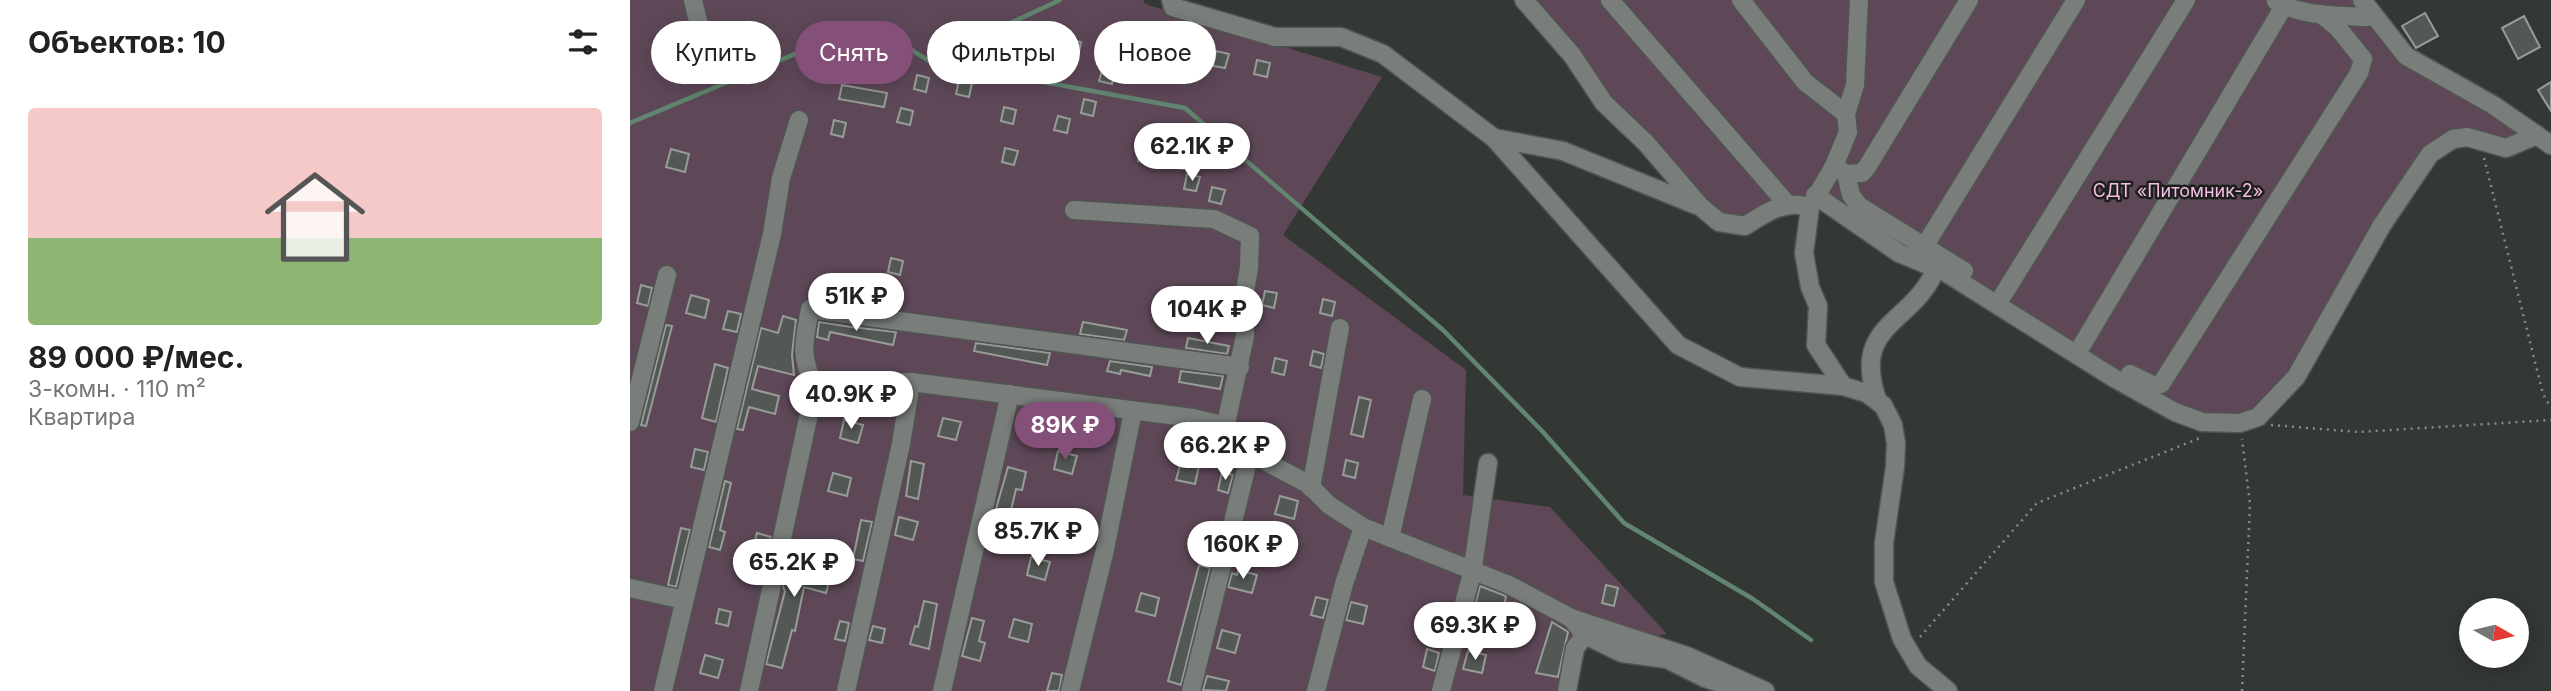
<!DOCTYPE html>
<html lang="ru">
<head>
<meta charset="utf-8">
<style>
	:root { --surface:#fff; --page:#f2f2f2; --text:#222; --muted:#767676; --accent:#844f79 }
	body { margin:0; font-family:Inter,sans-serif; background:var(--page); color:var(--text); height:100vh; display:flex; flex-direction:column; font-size:26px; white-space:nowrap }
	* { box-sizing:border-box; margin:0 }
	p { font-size:23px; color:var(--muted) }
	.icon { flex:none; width:38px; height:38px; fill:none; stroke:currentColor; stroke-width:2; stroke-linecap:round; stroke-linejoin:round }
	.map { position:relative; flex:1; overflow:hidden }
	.panel { display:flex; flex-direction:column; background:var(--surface); width:630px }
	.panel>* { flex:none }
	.top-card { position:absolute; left:21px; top:21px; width:665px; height:63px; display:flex; gap:14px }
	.needle { width:46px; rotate:98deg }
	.buttons { position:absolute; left:1829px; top:598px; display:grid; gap:14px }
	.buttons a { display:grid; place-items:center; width:70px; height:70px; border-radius:50%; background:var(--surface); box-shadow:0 4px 18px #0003; font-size:35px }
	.price { position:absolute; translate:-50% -60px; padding:0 16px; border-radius:24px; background:#fff; color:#222; font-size:23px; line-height:46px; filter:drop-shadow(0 2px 4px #0008) }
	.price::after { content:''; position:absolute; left:50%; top:42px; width:21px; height:16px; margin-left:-10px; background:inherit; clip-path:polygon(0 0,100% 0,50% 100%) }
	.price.current { background:var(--accent); color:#fff }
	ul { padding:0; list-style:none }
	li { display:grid; align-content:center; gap:14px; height:371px; padding:0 28px }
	li span { display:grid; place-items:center; height:217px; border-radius:7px; color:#555 }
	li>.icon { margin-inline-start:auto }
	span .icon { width:126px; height:126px; fill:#fffc; stroke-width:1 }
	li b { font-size:30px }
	h2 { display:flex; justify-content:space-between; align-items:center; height:84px; padding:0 28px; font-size:30px }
	.pill { padding:0 24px; border-radius:32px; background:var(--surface); box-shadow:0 4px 18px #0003; font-size:24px; line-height:63px }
	.pill.current { background:var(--accent); color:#fff }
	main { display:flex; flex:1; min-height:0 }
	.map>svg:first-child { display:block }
</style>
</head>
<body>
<main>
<section class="panel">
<h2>Объектов: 10<svg class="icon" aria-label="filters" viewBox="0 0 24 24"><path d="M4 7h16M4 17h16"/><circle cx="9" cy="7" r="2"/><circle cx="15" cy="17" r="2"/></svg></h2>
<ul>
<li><span style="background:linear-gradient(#f6c9c9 60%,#8fb573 0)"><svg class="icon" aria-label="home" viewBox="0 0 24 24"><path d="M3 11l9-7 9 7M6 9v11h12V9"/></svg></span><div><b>89 000 ₽/мес.</b><p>3-комн. · 110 m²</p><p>Квартира</p></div></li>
</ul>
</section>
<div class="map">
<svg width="1921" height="691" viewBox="0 0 1921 691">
	<rect width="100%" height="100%" fill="#343835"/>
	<g fill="#5e4858">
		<polygon points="0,0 513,0 515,4 752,77 653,235 836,370 833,495 920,507 1037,634 943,648 935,691 0,691"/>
		<polygon points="889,0 1639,0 1737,19 1897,134 1886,142 1813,141 1662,374 1628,414 1573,419 1199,204 1086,224"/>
		<polygon points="1648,0 1730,0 1738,14"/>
	</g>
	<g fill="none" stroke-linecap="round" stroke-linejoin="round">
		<g stroke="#61856f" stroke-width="4.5">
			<polyline points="299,61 555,108 813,330 912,431 994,523 1123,599 1181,640"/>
			<polyline points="0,123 239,23 299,61 430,0"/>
		</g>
	</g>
	<g fill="#545855" stroke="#979c99" stroke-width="2">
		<polygon points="1795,13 1808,36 1786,48 1772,26"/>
		<polygon points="1894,16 1910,47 1888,59 1872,28"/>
		<polygon points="439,40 451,42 448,57 436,54"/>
		<polygon points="539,44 552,47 548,61 536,58"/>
		<polygon points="586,51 599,54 595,68 583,66"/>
		<polygon points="627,60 640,63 637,77 624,74"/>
		<polygon points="473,67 485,70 482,84 469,81"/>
		<polygon points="287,75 299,78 296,92 284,89"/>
		<polygon points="329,80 342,83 339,97 326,94"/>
		<polygon points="1921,82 1921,111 1908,90"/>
		<polygon points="212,85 257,93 254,107 209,99"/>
		<polygon points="454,99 466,102 463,116 451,113"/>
		<polygon points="374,107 386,110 383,124 371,121"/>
		<polygon points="271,108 283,111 280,125 267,122"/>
		<polygon points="428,116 440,119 437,133 424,130"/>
		<polygon points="204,120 216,123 213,137 201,134"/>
		<polygon points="511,147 556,155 553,169 508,161"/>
		<polygon points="375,148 388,151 384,165 372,162"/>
		<polygon points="41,149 59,154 55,172 36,167"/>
		<polygon points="557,174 570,177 566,191 554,189"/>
		<polygon points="582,187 595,190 591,204 579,201"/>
		<polygon points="261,258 273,261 270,275 258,272"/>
		<polygon points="11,285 22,288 18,306 7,303"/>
		<polygon points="635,291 647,293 644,308 632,305"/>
		<polygon points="61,295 79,300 75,318 56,313"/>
		<polygon points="693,299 705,302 702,316 690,313"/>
		<polygon points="98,311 111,314 107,332 93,329"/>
		<polygon points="153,316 166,320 162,355 164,375 128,366 122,389 149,396 145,414 119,407 113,430 107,429 131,328 148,333"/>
		<polygon points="189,322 221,327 266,332 263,345 200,332 198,340 187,337"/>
		<polygon points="453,322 497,330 494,340 450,334"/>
		<polygon points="36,325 42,326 16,426 11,425"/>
		<polygon points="558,338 599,346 597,354 556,348"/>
		<polygon points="346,343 420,353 417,365 344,351"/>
		<polygon points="683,351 694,354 691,368 680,365"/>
		<polygon points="645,358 657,361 654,375 642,372"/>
		<polygon points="480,361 522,367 520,376 491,370 490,374 477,371"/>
		<polygon points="85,364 98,368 86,422 72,418"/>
		<polygon points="551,371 593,376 590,389 549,382"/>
		<polygon points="729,397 741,400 733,437 721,434"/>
		<polygon points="313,418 331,422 326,440 308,436"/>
		<polygon points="214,420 233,425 228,443 210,438"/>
		<polygon points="65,449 78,452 74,470 61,467"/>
		<polygon points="428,451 447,456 442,474 424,469"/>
		<polygon points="716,460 728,463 725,478 713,475"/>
		<polygon points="281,461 294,464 288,499 276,496"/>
		<polygon points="551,462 569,466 565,484 546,480"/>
		<polygon points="378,467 396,472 392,490 386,489 379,519 364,516"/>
		<polygon points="592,472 603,475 598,493 588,490"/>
		<polygon points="203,473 221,478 217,496 198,491"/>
		<polygon points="95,481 101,483 90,530 95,532 90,550 79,547"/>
		<polygon points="650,496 668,501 664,519 645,514"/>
		<polygon points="269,517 288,522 283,540 265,535"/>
		<polygon points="231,520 242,522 233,561 223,559"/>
		<polygon points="51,528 60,530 46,587 38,585"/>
		<polygon points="127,533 141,537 131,581 116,577"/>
		<polygon points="163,540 181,545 176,568 201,575 196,593 174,587 165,631 162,630 152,668 136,664 155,591 153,587"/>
		<polygon points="401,557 420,562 415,580 397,575"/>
		<polygon points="569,565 580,568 551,685 538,681"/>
		<polygon points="608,570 627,575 622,593 598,587 602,573 607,575"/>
		<polygon points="976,585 988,588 984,606 972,603"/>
		<polygon points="850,586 876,596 872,619 843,613"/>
		<polygon points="511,593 529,598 525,616 506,611"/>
		<polygon points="686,597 698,600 693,618 681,615"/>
		<polygon points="294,601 307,604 299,649 280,644 285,626 288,627"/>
		<polygon points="721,602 737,606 733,624 716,620"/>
		<polygon points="89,609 101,612 98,626 86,623"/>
		<polygon points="342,618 354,621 349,641 355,643 350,661 332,656"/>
		<polygon points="384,619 402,624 398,642 379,637"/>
		<polygon points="210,621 219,623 215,641 205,639"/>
		<polygon points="922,622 938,632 928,677 906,673"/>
		<polygon points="243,626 255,629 252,643 239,640"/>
		<polygon points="592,630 610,635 605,653 587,648"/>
		<polygon points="797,649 809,653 805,671 793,667"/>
		<polygon points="838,651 856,655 852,673 833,669"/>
		<polygon points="75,655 93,660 88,678 70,673"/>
		<polygon points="422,673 432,675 429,691 417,691"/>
		<polygon points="577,676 599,681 596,691 573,690"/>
	</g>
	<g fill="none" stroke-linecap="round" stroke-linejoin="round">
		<defs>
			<g id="minor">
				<polyline points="63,0 79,68"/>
				<polyline points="541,0 543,7 645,37 711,37 753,54 864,138 1048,345 1110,377 1213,386"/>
				<path d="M894 0 942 55 974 103 1016 143 1071 207 1089 222 1115 226C1135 213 1155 199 1180 207"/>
				<polyline points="980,0 1158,205"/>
				<polyline points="1111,0 1175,82 1216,114"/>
				<polyline points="1229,0 1225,85 1216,114 1218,132 1204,166 1180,207 1174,253 1180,287 1188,306 1186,345 1213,386 1236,393 1253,405 1263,425 1266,443 1265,467 1254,543 1254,582 1272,639 1288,666 1318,691"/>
				<polyline points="1732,0 1776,56 1863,105 1921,145"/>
				<path d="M1646 1C1672 17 1707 15 1737 17L1740 14"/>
				<polyline points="864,138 933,151 1066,205"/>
				<polyline points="1204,166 1216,174 1221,195 1229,206 1334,271"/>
				<polyline points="1216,174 1232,173 1237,167 1339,0"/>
				<polyline points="1185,195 1269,253 1315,272 1484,378 1545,412 1572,422 1610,423 1628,417 1666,377 1752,225 1800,154 1823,139 1837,137 1876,148 1907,135"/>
				<polyline points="444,210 584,219 620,236 619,268 615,291 615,336 595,428"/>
				<polyline points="1294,247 1446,0"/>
				<polyline points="1373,295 1556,0"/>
				<polyline points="1452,345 1654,6"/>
				<polyline points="1500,374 1525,386 1531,384 1729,73 1733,59 1708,28 1691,14"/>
				<path d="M185 386C169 356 174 342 180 309L610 367"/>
				<path d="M1248 402C1219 322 1284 325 1306 268"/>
				<polyline points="0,422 37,275"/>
				<polyline points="681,488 710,328"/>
				<polyline points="760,538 792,399"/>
				<polyline points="0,588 54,600"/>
				<polyline points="941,618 955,635 992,653 1037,659 1075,678 1108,689"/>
				<polyline points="33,691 142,234 151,178 169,120"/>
				<polyline points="119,691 185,386 281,382 563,418 592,425 620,453 678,484 699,505 733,527 879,585 941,618 1057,656 1135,691"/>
				<polyline points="216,691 271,444 281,382"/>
				<polyline points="312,691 380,394"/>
				<polyline points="440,691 474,554 503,411"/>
				<polyline points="561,691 620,453"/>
				<polyline points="686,691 714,584 733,527"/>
				<polyline points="811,691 842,573 858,463"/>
				<polyline points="937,691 945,648 955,635"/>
			</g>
		</defs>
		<use href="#minor" stroke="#515452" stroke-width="21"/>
		<g stroke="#888c89" stroke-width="2.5" stroke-dasharray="2 5" stroke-linecap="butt">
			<polyline points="1854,158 1913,394 1921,408"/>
			<polyline points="1641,425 1729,432 1921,420"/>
			<polyline points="1290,637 1407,503 1570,438"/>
			<polyline points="1612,691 1620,504 1612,439"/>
		</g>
		<use href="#minor" stroke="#797e7a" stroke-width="18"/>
	</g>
	<g text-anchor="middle" stroke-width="5" stroke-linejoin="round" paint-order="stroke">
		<g font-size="18" fill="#f5bee7" stroke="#1d1f1d">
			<text x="1548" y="197">СДТ «Питомник-2»</text>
		</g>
	</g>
</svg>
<div class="buttons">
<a><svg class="needle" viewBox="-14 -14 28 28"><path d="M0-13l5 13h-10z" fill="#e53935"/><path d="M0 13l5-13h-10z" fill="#767676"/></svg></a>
</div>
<b class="price" style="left:562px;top:183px">62.1K ₽</b>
<b class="price" style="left:226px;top:333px">51K ₽</b>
<b class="price" style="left:577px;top:346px">104K ₽</b>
<b class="price" style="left:221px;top:431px">40.9K ₽</b>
<b class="price current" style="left:435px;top:462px">89K ₽</b>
<b class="price" style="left:595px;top:482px">66.2K ₽</b>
<b class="price" style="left:408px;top:568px">85.7K ₽</b>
<b class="price" style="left:613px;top:581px">160K ₽</b>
<b class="price" style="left:164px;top:599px">65.2K ₽</b>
<b class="price" style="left:845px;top:662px">69.3K ₽</b>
<div class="top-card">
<a class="pill">Купить</a>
<a class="pill current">Снять</a>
<a class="pill">Фильтры</a>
<a class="pill">Новое</a>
</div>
</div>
</main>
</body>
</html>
